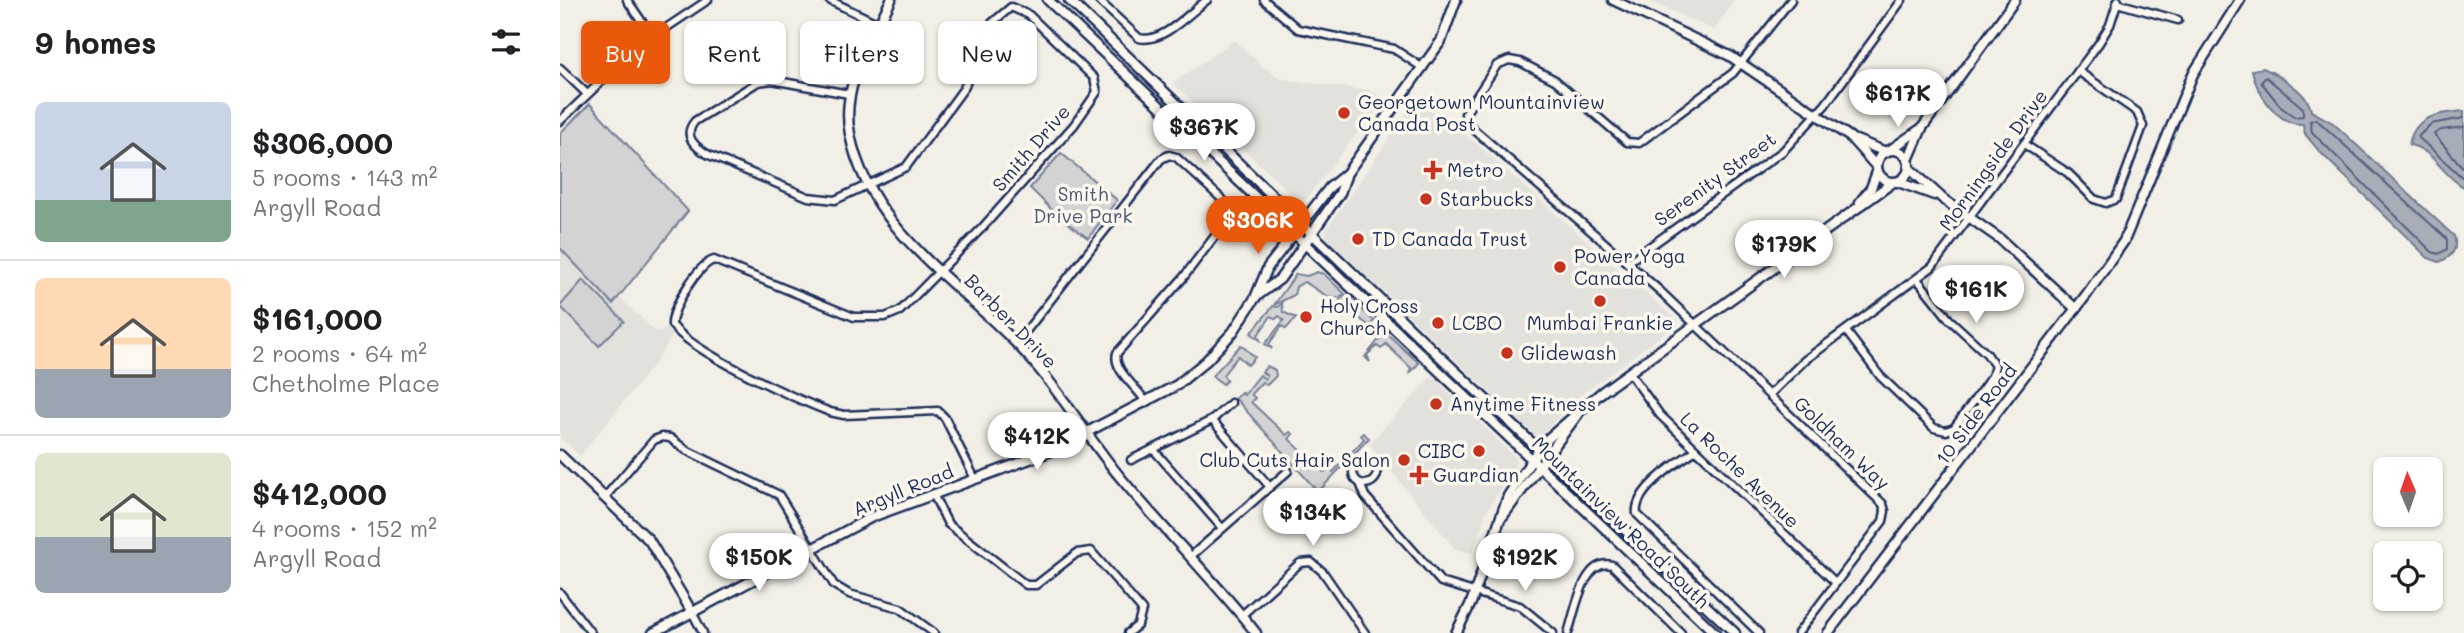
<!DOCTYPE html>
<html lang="en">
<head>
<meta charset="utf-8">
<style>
	:root { --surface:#fff; --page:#f2f2f2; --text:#202124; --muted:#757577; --line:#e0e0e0; --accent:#ea580c }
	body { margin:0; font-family:Mali,sans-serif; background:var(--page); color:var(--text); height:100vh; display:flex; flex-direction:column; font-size:26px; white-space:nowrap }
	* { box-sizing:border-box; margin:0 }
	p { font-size:23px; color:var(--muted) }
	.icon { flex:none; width:38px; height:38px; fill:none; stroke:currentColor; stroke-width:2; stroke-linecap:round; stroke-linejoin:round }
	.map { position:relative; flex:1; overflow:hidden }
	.panel { display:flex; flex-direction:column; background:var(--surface); width:560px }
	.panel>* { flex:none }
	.guide { position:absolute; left:21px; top:21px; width:665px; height:63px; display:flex; gap:14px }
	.needle { width:46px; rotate:358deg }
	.controls { position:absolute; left:1813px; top:457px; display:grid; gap:14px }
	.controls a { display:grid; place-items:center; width:70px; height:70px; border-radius:10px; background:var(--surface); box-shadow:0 2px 5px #0004; font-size:35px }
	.price { position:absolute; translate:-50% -60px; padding:0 16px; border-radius:24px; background:#fff; color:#222; font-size:23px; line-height:46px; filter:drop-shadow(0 2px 4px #0008) }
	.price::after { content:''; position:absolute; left:50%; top:42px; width:21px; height:16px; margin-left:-10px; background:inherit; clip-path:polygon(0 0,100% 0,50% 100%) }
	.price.on { background:var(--accent); color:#fff }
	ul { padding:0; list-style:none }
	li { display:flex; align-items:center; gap:21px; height:175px; padding:0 35px }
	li+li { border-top:2px solid var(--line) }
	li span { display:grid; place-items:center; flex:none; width:196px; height:140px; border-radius:10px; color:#555 }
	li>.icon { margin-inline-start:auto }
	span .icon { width:84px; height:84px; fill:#fffc; stroke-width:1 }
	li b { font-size:30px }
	h2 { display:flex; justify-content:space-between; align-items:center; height:84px; padding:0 35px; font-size:30px }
	.pill { padding:0 24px; border-radius:10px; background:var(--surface); box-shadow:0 2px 5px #0004; font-size:24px; line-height:63px }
	.pill.on { background:var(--accent); color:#fff }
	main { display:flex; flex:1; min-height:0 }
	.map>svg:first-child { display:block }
</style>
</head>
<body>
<main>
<section class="panel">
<h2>9 homes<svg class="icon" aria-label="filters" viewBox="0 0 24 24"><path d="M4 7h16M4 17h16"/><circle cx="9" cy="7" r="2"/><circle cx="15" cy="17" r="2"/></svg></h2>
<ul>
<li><span style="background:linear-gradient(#c9d6e8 70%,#7fa58c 0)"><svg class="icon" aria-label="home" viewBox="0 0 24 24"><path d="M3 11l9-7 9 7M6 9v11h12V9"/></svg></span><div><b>$306,000</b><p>5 rooms · 143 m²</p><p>Argyll Road</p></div></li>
<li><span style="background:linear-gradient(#ffd9b3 65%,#9aa5b1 0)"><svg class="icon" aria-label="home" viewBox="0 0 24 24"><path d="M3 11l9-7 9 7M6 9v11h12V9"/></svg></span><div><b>$161,000</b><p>2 rooms · 64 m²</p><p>Chetholme Place</p></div></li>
<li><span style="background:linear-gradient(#dfe7d0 60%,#9aa5b1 0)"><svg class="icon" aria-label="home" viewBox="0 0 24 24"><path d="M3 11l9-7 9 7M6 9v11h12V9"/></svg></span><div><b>$412,000</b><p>4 rooms · 152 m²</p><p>Argyll Road</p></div></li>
</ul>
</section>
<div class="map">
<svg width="1904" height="633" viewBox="0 0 1904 633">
	<rect width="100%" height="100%" fill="#f2efe6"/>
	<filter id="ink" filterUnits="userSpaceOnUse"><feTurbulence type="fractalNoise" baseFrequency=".0143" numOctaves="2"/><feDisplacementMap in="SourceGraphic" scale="14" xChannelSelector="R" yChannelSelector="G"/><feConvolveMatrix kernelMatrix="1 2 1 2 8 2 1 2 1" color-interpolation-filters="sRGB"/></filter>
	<g filter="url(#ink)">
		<g fill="#e2e1dc">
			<polygon points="1087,0 1175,0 1154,30"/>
			<polygon points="675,40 702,66 721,79 807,90 825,98 742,204 613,83"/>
			<polygon points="859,95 881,120 907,136 1119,322 1014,400 978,438 767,238 766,230"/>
			<polygon points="0,248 52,304 60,298 96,332 107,328 112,336 95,363 20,456 0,437"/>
			<polygon points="872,376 955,457 956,465 926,512 912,553 895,549 809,444"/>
		</g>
		<g fill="#d2d3d2" stroke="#768198" stroke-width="2">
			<polygon points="30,104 128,211 53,304 0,248 0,133"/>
			<polygon points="501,153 557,200 528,238 499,217 470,188"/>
			<path d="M757 272 764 274 785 294C769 305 756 287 744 282L736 287 734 295 714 305 736 274 747 276Z"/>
			<polygon points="23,280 64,321 39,346 0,306"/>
			<polygon points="787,295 814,321 809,326 788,309 783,313 778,308 780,299"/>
			<polygon points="722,303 723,312 736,318 726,329 722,326 709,344 712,349 705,344 724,320 719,316 716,319 711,316 698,335 700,340 691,333 713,306 718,307"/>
			<polygon points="825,332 859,363 849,374 851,368 826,344 821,349 817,346 807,355 810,362 805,357"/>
			<polygon points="681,345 695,357 688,365 678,356 663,375 667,380 663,384 652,376"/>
			<polygon points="707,366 715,370 716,376 707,385 702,382 691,394 695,398 691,402 726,435 730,432 733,434 729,439 764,472 768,468 773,472 804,439 801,435 803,433 809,438 758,492 675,398 681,392 684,395 700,375 705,379 707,376 702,372"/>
		</g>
		<g fill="#a9adb7" stroke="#707b93" stroke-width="2">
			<path d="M1703 68C1719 75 1749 93 1751 111L1773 123 1894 236C1898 250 1892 257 1879 262L1868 258 1759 151 1745 134 1743 124C1718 126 1696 92 1692 70Z"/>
			<path d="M1904 111V187C1882 176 1874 149 1849 145 1854 116 1878 113 1904 111Z"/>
		</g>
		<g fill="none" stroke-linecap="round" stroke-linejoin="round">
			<g stroke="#546182" stroke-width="2">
				<polygon points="1706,77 1743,108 1743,116 1735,117 1722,108 1701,82"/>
				<polyline points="1904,118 1871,124 1858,137 1904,179"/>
				<polygon points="1756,119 1887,239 1887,249 1879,254 1872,252 1752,132 1750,121"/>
				<polyline points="1904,127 1881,130 1874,134 1904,169"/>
			</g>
			<defs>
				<g id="street">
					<polyline points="67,0 92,36"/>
					<polyline points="269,0 319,24"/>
					<path d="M538 0 579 38C602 44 629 13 647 0"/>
					<polyline points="704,0 738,29 834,49 863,68"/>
					<polyline points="1231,0 1173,73 1079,143 1067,142 995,80 960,62 949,60 937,65 905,114 910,126 1099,290 1323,504 1325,511 1323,521 1238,633"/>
					<polyline points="1557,3 1618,20"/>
					<polyline points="0,68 27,94"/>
					<path d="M289 94 212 80 198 82 135 121C122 136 135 147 149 155L248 197 275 200 346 167 404 88 432 23 451 7 469 15 534 78 537 92 514 125 423 227 340 311 325 317H294L154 260C138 264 111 309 112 325 133 353 234 398 270 412L284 415 378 411 385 418 415 479"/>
					<polyline points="0,121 76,48 148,0"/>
					<polyline points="1464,144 1508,173 1534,199 1546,203 1556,199 1583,126 1577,112 1518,71"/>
					<polyline points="1067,263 1223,151 1265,105 1342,0"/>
					<polyline points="1286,331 1320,376 1374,428 1386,431 1394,428 1432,376 1435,366 1427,354 1389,319 1358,280"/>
					<path d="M456 344 601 159 609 155 616 157 665 202 669 210 664 224 623 278 557 353C552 370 578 388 586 402"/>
					<polyline points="1069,372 1100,415 1276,583"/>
					<polyline points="1209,395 1245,360 1372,267 1539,43 1550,25 1558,0"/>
					<polyline points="652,420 710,487"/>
					<polyline points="593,449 662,528"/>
					<path d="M1136 450C1118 462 1073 490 1077 514L1199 633"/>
					<polyline points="571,460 652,420 671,403"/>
					<circle cx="805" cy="472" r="12"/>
					<polyline points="800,483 805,496 881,582 960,606 993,633"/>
					<polyline points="373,494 388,524 466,585 476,585 517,553 531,551 582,610 578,625 568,633"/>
					<polyline points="45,497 94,440 102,437 110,438 126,450 219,495 274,585 289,594 340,608 374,633"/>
					<polyline points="630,557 728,471"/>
					<polyline points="0,593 31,633"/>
					<polyline points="132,612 143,633"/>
					<polyline points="682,615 740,563 751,562 763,572 805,633"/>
					<path d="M1008 633C1015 613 1023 557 1052 565L1121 633"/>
				</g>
				<g id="secondary">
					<path d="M331 0C311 42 280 86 290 134 309 234 408 287 470 358 503 395 528 438 560 477 604 530 653 579 696 633"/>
					<polyline points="488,0 1155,633"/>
					<polyline points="509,0 875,352 1175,633"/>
					<polyline points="1053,0 1170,56 1290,137 1316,166"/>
					<polyline points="1296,140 1326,152"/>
					<circle cx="1333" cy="166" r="16"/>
					<polyline points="1330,150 1359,130"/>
					<polyline points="1348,160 1362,128 1455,0"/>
					<polyline points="1349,168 1383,199 1440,239 1516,309"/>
					<polyline points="1338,182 1374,195"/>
					<polyline points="1300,202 1311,188 1317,172"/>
					<polyline points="697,296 720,279 780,193 786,176"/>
					<polyline points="0,455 89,540 132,612"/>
					<polyline points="943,516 1018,414"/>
					<polyline points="93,633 312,517 489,452 617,385 646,361 673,332 695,298 708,267 770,187 787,173 881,41 896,0"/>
					<polyline points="896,633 911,603 948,496 983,443 1042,392 1332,183"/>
					<polyline points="1268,633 1527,294 1564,241 1633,74 1680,0"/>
				</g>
			</defs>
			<use href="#street" stroke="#1b2f5e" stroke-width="11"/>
			<use href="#secondary" stroke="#1b2f5e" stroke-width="13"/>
			<use href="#street" stroke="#fbf7ec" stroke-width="6"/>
			<use href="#secondary" stroke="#fbf7ec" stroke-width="8"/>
		</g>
	</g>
	<g fill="#c8321e" stroke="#fbf7ec" stroke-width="2.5">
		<circle cx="784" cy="113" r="7"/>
		<path d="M869.5 159.5h7v7h7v7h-7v7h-7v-7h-7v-7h7z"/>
		<circle cx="866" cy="199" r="7"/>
		<circle cx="798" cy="239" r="7"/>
		<circle cx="1000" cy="267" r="7"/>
		<circle cx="1040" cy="301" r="7"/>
		<circle cx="746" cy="317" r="7"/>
		<circle cx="878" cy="323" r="7"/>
		<circle cx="947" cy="353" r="7"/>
		<circle cx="876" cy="404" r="7"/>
		<circle cx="919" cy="451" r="7"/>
		<circle cx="844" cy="460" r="7"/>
		<path d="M855.5 464.5h7v7h7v7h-7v7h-7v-7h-7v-7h7z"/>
	</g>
	<g text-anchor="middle" stroke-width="7" stroke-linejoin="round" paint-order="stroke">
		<g font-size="19" fill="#1b2f5e" stroke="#fbf7ec" text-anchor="start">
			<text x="798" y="109">Georgetown Mountainview<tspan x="798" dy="22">Canada Post</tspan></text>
			<text x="887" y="177">Metro</text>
			<text x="880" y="206">Starbucks</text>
			<text x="812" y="246">TD Canada Trust</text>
			<text x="1014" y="263">Power Yoga<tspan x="1014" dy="22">Canada</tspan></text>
			<text x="760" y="313">Holy Cross<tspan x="760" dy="22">Church</tspan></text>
			<text x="892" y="330">LCBO</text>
			<text x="1040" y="330" text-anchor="middle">Mumbai Frankie</text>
			<text x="961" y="360">Glidewash</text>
			<text x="890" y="411">Anytime Fitness</text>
			<text x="905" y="458" text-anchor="end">CIBC</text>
			<text x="830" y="467" text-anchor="end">Club Cuts Hair Salon</text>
			<text x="873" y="482">Guardian</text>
		</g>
		<g font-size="19" fill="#1b2f5e" stroke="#fbf7ec">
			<text transform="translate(471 148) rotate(-49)" y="7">Smith Drive</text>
			<text transform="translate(1433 160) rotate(-54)" y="7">Morningside Drive</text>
			<text transform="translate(1155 179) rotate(-36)" y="7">Serenity Street</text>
			<text transform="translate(451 321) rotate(46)" y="7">Barber Drive</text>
			<text transform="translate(1416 414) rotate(-53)" y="7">10 Side Road</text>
			<text transform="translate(1282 443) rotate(44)" y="7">Goldham Way</text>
			<text transform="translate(1180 470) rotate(44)" y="7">La Roche Avenue</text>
			<text transform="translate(343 490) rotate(-22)" y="7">Argyll Road</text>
			<text transform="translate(1061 522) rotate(44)" y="7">Mountainview Road South</text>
		</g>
		<g font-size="19" fill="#49587b" stroke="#fbf7ec">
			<text x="523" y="201">Smith<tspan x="523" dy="22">Drive Park</tspan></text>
		</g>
	</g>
</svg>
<div class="controls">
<a><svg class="needle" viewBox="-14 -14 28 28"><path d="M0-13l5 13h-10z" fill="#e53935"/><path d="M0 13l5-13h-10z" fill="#757577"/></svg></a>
<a><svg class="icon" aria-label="locate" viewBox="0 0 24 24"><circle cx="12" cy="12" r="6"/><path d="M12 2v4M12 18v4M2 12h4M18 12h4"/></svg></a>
</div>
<b class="price" style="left:1338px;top:129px">$617K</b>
<b class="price" style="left:644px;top:163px">$367K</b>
<b class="price on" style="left:698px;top:256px">$306K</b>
<b class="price" style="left:1224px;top:280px">$179K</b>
<b class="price" style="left:1416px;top:325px">$161K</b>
<b class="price" style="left:477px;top:472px">$412K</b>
<b class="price" style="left:753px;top:548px">$134K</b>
<b class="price" style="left:199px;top:593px">$150K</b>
<b class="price" style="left:965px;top:593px">$192K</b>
<div class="guide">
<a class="pill on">Buy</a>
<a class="pill">Rent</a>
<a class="pill">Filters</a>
<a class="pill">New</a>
</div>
</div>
</main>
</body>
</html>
